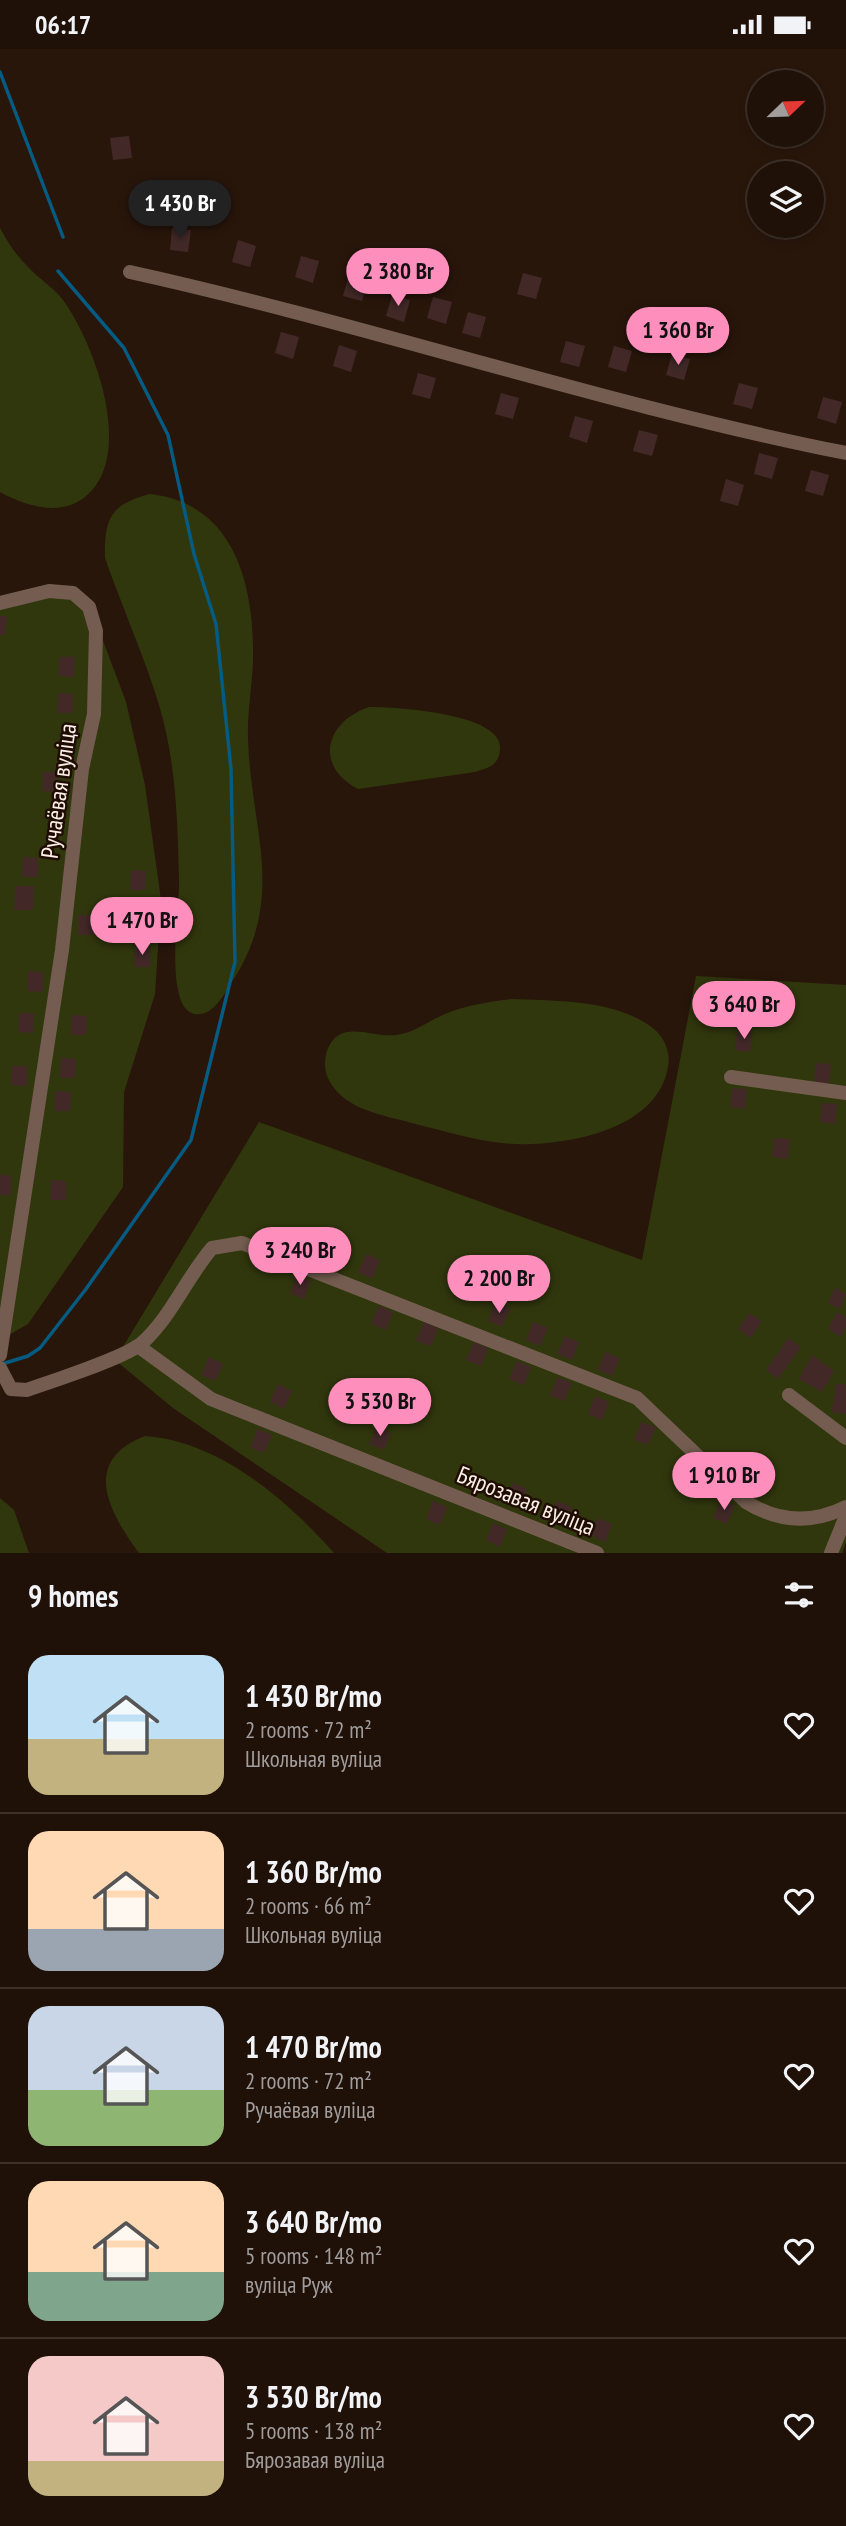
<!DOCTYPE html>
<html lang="en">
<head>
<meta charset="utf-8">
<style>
	:root { --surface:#1f1008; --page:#271912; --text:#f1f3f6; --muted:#a19d9c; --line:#3c3029; --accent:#fe8ebb }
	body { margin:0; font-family:"PT Sans Narrow",sans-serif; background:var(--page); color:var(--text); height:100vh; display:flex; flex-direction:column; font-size:26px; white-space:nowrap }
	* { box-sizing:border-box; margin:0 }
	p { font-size:23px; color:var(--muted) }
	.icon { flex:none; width:38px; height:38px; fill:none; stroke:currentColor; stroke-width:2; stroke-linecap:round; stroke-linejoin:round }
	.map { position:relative; height:1504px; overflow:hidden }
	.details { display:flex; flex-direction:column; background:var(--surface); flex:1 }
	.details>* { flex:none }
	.needle { width:46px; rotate:67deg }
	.fabs { position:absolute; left:747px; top:21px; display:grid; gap:14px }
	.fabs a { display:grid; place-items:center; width:77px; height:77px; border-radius:50%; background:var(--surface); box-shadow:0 4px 10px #0003,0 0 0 2px var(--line); font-size:35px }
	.price { position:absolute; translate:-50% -60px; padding:0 16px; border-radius:24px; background:var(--accent); color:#111; font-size:23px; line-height:46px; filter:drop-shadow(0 2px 4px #0008) }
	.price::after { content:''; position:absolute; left:50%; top:42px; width:21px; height:16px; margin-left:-10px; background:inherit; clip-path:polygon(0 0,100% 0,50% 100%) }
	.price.selected { background:#222; color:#fff }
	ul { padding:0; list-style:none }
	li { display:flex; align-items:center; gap:21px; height:175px; padding:0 28px }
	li+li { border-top:2px solid var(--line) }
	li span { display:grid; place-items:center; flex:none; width:196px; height:140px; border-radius:21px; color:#555 }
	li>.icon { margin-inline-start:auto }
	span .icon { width:84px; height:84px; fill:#fffc; stroke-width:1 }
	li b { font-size:30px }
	h2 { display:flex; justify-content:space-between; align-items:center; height:84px; padding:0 28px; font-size:30px }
	.status { display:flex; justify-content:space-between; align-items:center; height:49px; padding:0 35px; background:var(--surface); direction:ltr }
	.status svg { height:19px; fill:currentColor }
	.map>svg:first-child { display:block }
</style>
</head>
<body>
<div class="status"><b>06:17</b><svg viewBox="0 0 49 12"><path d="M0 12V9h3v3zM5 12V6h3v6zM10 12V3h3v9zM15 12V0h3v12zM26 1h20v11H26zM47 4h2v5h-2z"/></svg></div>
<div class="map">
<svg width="846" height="1504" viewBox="0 0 846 1504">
	<rect width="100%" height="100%" fill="#29160b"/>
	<g fill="#31370d">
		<path d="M0 179C8 194 16 206 28 218 39 230 53 238 63 251 95 295 136 407 85 448 59 468 26 457 0 443Z"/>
		<path d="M150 445C230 454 252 527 253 598 254 629 247 659 248 690 251 784 288 849 230 936 223 947 214 964 200 965 161 970 180 857 179 833 178 776 176 711 159 656 144 606 122 558 105 509 104 469 111 455 150 445Z"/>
		<polygon points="64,542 96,573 126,653 145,736 161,851 155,945 124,1043 123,1138 28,1275 0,1291 0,554"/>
		<path d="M369 658C395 658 503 664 500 700 499 716 489 719 475 723L358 740C314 717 325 673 369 658Z"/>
		<polygon points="696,927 846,936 846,1493 842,1504 387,1504 173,1359 115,1311 259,1073 642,1211"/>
		<path d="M511 950C557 952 616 950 654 980 665 989 671 1005 668 1018 658 1076 582 1093 532 1095 491 1097 452 1084 412 1074 383 1066 346 1061 330 1033 324 1023 324 1012 327 1002 340 966 375 992 401 985 417 982 430 971 445 965 466 956 488 953 511 950Z"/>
		<path d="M145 1387C219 1392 287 1451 334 1504H139C108 1462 81 1412 145 1387Z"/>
		<polygon points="0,1449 14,1461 29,1504 0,1504"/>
	</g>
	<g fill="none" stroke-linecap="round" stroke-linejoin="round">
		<g stroke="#055b81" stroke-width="3.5">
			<polyline points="0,23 63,188"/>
			<polyline points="2,1315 28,1307 40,1299 86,1240 191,1091 235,913 231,720 216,575 194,505 168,386 124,299 58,222"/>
		</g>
	</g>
	<g fill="#422928">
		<polygon points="129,87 132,109 113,111 110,89"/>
		<polygon points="172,179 191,181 188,203 170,201"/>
		<polygon points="238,191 256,197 250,218 232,213"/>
		<polygon points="301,207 319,212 313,234 295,228"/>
		<polygon points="523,224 542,229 536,250 517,245"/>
		<polygon points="349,226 368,231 362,252 343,247"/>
		<polygon points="392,246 410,251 404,273 386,267"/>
		<polygon points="433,248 452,253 446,275 427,269"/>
		<polygon points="468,263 486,268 480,289 462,284"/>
		<polygon points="281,283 299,288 293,310 275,304"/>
		<polygon points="566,292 585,297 579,318 560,313"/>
		<polygon points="339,296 357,302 351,323 333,317"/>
		<polygon points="614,297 632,302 626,323 608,318"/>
		<polygon points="672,305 690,310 684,331 666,326"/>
		<polygon points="418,324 436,329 430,350 412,345"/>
		<polygon points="739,334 758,339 752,360 733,355"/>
		<polygon points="501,344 519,349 513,370 495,365"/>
		<polygon points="823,348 842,353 836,375 817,369"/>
		<polygon points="575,367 593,372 587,394 569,388"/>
		<polygon points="639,381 658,386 652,407 633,402"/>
		<polygon points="759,404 778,409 772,430 754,425"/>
		<polygon points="811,421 829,426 823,447 805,442"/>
		<polygon points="726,430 744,436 738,457 720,452"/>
		<polygon points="0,567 7,567 5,587 0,586"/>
		<polygon points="59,608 75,608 74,628 59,627"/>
		<polygon points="58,644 73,645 73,664 57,664"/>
		<polygon points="43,723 58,723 57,743 42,742"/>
		<polygon points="23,808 38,809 38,828 22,828"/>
		<polygon points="131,821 146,822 145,841 130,841"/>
		<polygon points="15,837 34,837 33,861 14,861"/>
		<polygon points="78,866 94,867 93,886 78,886"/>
		<polygon points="135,898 150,899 150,918 134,918"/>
		<polygon points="28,922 43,923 43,943 27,942"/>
		<polygon points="19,964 34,964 33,984 18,983"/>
		<polygon points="72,966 87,967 86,986 71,986"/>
		<polygon points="737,982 752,983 750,1003 735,1001"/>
		<polygon points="61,1009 76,1010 75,1029 60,1029"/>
		<polygon points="816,1014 831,1015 829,1035 814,1033"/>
		<polygon points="12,1017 27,1017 27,1037 11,1036"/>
		<polygon points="732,1039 747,1040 745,1060 730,1058"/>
		<polygon points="55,1042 71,1043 70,1062 55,1062"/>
		<polygon points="822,1054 837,1055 835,1075 820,1073"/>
		<polygon points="774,1089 790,1090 788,1110 772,1108"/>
		<rect x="0" y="1126" width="11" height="20"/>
		<polygon points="51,1131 66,1132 66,1151 50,1151"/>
		<polygon points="366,1205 380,1211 373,1229 358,1224"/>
		<polygon points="297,1226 311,1232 304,1250 290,1244"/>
		<polygon points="835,1239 846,1245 840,1260 828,1254"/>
		<polygon points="495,1254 510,1260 502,1278 488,1272"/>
		<polygon points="379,1257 393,1263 386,1281 371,1275"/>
		<polygon points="837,1263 846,1268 846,1278 841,1288 828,1280"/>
		<polygon points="749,1264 762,1272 751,1289 738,1280"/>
		<polygon points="424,1273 438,1279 431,1297 416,1292"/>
		<polygon points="533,1273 548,1279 540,1297 526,1291"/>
		<polygon points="565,1287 579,1293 572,1311 557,1305"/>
		<polygon points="788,1289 801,1298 778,1330 766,1321"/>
		<polygon points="474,1293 488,1299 481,1317 466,1311"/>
		<polygon points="605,1303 620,1309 612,1327 598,1321"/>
		<polygon points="812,1306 834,1322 822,1343 799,1330"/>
		<polygon points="209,1308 223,1315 215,1332 201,1326"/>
		<polygon points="517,1312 531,1318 524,1336 509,1330"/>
		<polygon points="558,1328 572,1334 564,1352 550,1346"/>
		<polygon points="836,1334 846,1336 846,1365 832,1363"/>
		<polygon points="278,1335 292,1342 284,1360 270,1353"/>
		<polygon points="595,1347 609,1353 602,1371 588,1365"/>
		<polygon points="641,1373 656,1378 648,1396 634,1391"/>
		<polygon points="377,1377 391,1384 384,1401 369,1395"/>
		<polygon points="258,1380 272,1386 264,1404 250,1398"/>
		<polygon points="513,1434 527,1440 520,1458 505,1452"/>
		<polygon points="721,1451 735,1457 727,1475 713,1469"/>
		<polygon points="433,1452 447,1458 440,1476 426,1470"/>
		<polygon points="557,1452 572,1458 564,1476 550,1470"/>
		<polygon points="598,1469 612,1475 605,1493 591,1486"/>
		<polygon points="493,1474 507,1480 500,1498 486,1491"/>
	</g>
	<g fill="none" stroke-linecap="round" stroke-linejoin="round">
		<g stroke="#745d50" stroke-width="14">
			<path d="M130 223C370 276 604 356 846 404"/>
			<polyline points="0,554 49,542 73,544 89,558 96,582 94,665 82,720 62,901 0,1306"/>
			<polyline points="731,1028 846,1044"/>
			<polyline points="138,1297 211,1350 597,1504"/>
			<path d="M0 1319 11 1340 27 1341C52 1332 125 1309 142 1294 171 1268 187 1228 212 1199L242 1194 637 1349 746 1453C778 1473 812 1475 846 1458"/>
			<polyline points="789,1346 846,1389"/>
			<polyline points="831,1504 846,1467"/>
		</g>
	</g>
	<g text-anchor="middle" stroke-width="5" stroke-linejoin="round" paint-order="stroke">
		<g font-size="24" fill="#fcefe7" stroke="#1f0d04">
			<text transform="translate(59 742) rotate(-82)" y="8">Ручаёвая вуліца</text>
			<text transform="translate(526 1452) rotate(22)" y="8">Бярозавая вуліца</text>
		</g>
	</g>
</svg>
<div class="fabs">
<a><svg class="needle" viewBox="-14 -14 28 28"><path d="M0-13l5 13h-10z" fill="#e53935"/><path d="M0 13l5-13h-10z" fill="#a19d9c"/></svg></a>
<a><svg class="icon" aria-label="layers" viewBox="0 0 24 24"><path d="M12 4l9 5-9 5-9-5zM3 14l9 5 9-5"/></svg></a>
</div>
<b class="price selected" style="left:180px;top:191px">1 430 Br</b>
<b class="price" style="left:398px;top:259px">2 380 Br</b>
<b class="price" style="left:678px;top:318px">1 360 Br</b>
<b class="price" style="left:142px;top:908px">1 470 Br</b>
<b class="price" style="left:744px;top:992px">3 640 Br</b>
<b class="price" style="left:300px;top:1238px">3 240 Br</b>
<b class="price" style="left:499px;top:1266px">2 200 Br</b>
<b class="price" style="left:380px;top:1389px">3 530 Br</b>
<b class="price" style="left:724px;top:1463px">1 910 Br</b>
</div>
<section class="details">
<h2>9 homes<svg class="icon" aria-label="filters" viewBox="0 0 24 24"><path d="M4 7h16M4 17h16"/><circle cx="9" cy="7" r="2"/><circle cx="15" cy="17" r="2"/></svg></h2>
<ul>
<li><span style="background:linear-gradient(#bfe0f5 60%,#c2b280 0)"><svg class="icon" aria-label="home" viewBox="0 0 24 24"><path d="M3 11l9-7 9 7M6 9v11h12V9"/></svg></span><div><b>1 430 Br/mo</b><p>2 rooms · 72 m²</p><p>Школьная вуліца</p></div><svg class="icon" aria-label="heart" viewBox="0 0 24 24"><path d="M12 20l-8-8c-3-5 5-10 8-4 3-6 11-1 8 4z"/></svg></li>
<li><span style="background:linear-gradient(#ffd9b3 70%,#9aa5b1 0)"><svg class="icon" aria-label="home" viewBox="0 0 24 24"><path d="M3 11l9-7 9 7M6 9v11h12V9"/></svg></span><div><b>1 360 Br/mo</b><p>2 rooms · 66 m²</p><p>Школьная вуліца</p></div><svg class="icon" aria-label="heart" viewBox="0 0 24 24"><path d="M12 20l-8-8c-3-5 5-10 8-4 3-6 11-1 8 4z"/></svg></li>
<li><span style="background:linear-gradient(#c9d6e8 60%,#8fb573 0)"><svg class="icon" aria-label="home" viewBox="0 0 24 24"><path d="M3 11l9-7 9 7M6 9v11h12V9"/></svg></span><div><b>1 470 Br/mo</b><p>2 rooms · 72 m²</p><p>Ручаёвая вуліца</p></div><svg class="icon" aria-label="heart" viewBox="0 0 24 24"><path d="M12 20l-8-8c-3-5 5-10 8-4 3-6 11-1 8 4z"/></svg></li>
<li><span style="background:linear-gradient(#ffd9b3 65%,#7fa58c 0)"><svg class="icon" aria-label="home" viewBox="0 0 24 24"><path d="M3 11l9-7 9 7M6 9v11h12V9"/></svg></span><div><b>3 640 Br/mo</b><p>5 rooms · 148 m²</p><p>вуліца Руж</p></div><svg class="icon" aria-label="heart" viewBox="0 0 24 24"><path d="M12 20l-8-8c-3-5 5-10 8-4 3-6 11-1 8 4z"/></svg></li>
<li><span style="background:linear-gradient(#f6c9c9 75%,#c2b280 0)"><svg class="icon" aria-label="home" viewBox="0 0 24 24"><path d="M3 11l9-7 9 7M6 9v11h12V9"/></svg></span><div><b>3 530 Br/mo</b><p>5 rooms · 138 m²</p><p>Бярозавая вуліца</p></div><svg class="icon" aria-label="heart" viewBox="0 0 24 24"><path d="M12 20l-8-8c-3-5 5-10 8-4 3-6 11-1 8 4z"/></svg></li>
</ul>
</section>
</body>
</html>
